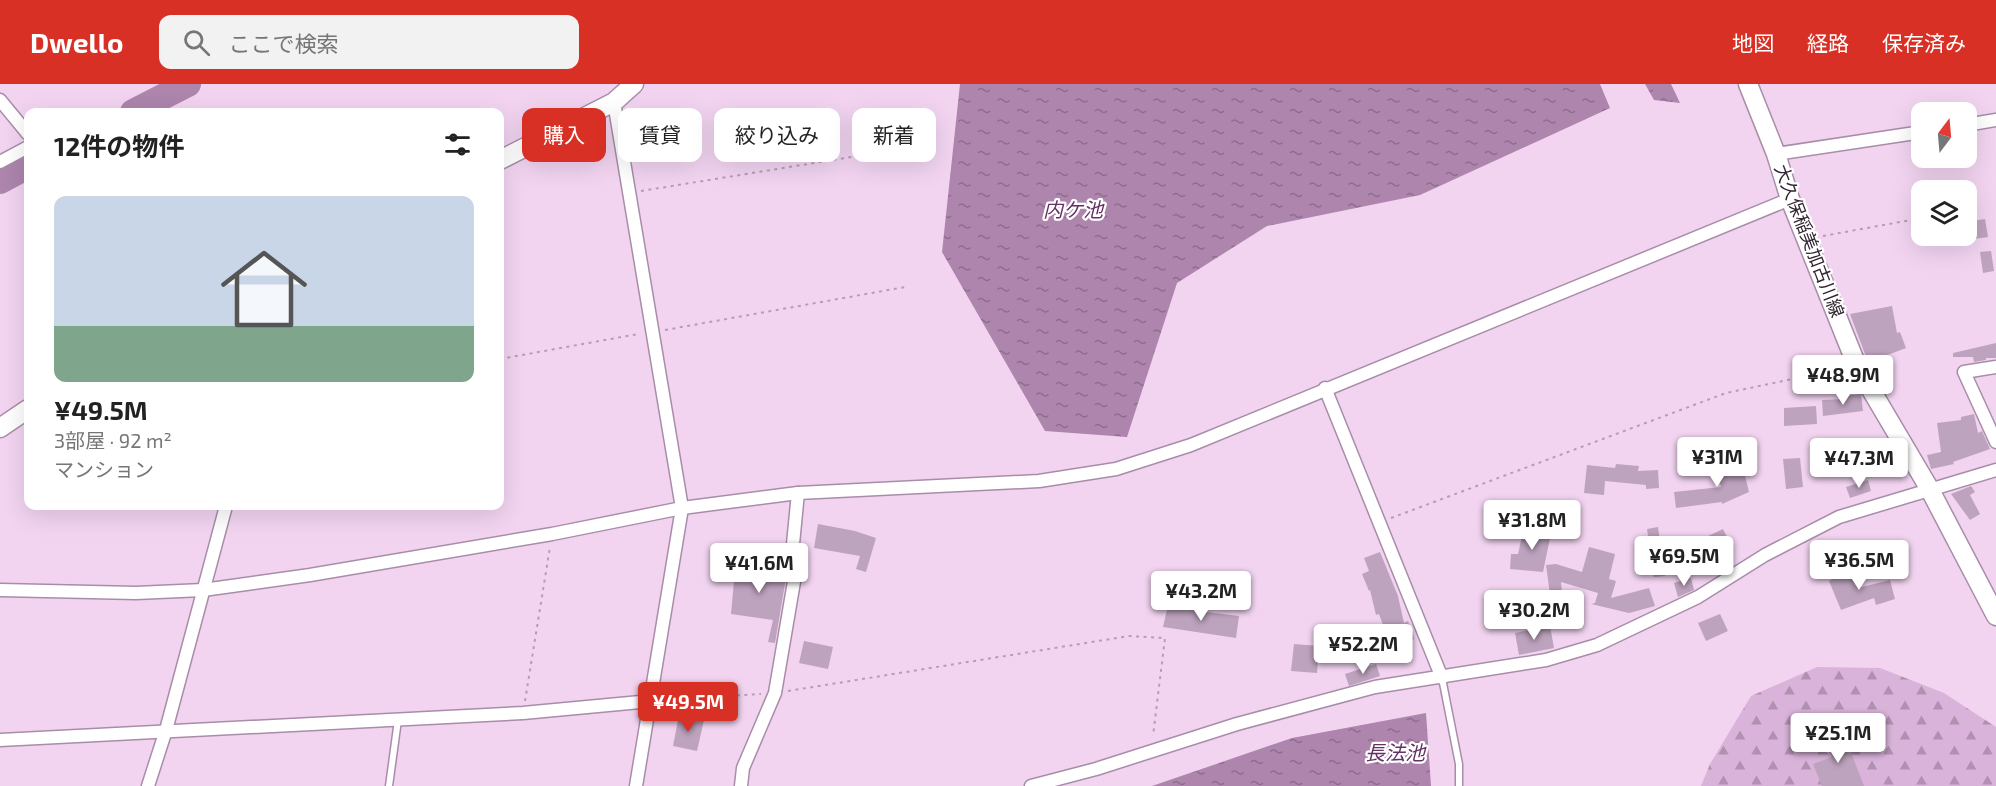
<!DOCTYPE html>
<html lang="ja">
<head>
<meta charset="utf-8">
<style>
	:root { --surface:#fff; --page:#f2f2f2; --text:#222; --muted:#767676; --accent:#d93025 }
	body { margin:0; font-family:"Exo 2","Noto Sans JP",sans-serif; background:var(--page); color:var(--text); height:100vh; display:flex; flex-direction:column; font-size:22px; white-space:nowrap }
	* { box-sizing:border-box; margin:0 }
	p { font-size:20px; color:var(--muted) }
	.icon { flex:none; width:33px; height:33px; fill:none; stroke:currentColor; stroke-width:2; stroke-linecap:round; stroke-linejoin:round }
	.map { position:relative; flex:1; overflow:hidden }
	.drawer { position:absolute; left:24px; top:24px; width:480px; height:402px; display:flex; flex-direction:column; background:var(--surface); border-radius:12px; box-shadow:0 6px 24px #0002 }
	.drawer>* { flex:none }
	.top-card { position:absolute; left:522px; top:24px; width:570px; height:54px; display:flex; gap:12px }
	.needle { width:39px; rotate:16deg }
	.controls { position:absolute; left:1911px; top:18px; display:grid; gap:12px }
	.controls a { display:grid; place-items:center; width:66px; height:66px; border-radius:12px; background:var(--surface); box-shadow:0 6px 24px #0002; font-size:30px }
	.price { position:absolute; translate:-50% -51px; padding:0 14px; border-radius:6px; background:#fff; color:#222; font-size:20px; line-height:39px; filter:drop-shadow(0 2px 3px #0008) }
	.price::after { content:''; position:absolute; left:50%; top:36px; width:18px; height:14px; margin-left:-9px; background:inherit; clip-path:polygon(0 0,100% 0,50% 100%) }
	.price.active { background:var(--accent); color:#fff }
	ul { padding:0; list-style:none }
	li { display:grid; align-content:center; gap:12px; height:318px; padding:0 30px }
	li span { display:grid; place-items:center; height:186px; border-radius:12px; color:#555 }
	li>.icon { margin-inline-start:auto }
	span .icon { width:108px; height:108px; fill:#fffc; stroke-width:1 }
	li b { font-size:26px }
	h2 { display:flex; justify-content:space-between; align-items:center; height:72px; padding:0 30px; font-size:26px }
	.tag { padding:0 21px; border-radius:12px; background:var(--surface); box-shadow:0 6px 24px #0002; font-size:21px; line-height:54px }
	.tag.active { background:var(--accent); color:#fff }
	header { display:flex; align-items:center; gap:36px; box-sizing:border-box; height:84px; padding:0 30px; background:var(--accent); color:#fff }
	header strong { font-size:28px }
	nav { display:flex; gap:33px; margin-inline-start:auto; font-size:21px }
	.search { width:420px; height:54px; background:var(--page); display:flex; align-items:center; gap:15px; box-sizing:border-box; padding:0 21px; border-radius:12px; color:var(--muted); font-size:22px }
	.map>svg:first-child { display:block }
</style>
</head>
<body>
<header>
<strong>Dwello</strong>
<div class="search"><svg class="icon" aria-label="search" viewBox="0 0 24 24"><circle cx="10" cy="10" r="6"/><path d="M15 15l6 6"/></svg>ここで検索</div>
<nav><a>地図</a><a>経路</a><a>保存済み</a></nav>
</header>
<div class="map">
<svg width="1996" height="702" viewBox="0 0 1996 702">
	<defs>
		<pattern id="forest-firs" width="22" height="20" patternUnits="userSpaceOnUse" patternTransform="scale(1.5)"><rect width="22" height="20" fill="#d9b3d9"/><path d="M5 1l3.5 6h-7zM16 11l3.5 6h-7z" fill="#b091b0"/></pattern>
		<pattern id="water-ripples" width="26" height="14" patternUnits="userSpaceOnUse" patternTransform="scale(1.5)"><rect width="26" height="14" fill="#ad85ad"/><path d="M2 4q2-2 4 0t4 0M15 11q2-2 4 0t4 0" fill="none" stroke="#8d6d8d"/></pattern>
	</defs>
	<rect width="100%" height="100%" fill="#f2d4f1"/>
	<polygon fill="url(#forest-firs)" points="1817,583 1880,584 1944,609 1996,643 1996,702 1701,702 1710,680 1751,612"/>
	<g fill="url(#water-ripples)">
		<polygon points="960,0 1600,0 1610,24 1420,111 1267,142 1177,199 1127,353 1045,347 942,168"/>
		<polygon points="1645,0 1671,0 1680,19 1654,16"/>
		<polygon points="1426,629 1431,702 1152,702 1292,654"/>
	</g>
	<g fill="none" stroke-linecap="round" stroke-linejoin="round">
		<g stroke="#ad85ad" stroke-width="26">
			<polyline points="133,28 188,0"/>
			<polyline points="0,97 28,82"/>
		</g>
	</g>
	<g fill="#bea3be">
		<polygon points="1985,135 1988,153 1966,156 1966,138"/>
		<polygon points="1991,167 1994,187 1983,189 1980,168"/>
		<polygon points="1892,222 1897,249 1900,248 1906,264 1877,275 1877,277 1868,278 1850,230"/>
		<polygon points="1996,259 1996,274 1986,274 1986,276 1974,278 1973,273 1953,273 1953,269"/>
		<polygon points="1861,310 1863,327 1823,332 1822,316 1846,315 1845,312"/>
		<polygon points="1816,322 1817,340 1784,342 1784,324"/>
		<polygon points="1974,330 1978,349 1982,347 1990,365 1953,378 1954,380 1931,385 1927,371 1941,368 1937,339 1961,336 1961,333"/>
		<polygon points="1800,374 1803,403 1786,405 1783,375"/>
		<polygon points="1741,375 1749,408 1722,420 1722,418 1676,424 1674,408 1721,403 1716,382"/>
		<polygon points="1616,380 1639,382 1638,387 1658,386 1659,404 1646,405 1646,401 1605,397 1604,411 1584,409 1587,381 1615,384"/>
		<polygon points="1868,396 1871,407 1850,414 1846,403"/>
		<polygon points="1971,402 1975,408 1970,411 1980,430 1970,436 1951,410"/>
		<polygon points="818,440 855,447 876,454 866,488 856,485 860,472 814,464"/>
		<polygon points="1524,443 1551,449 1543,488 1510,485 1511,470 1518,470"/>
		<polygon points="1658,443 1665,492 1654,493 1647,445"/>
		<polygon points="1723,445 1730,459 1691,469 1688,456 1706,453"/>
		<polygon points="1589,463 1615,470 1609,495 1616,497 1611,514 1649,504 1655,522 1629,529 1591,520 1595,519 1598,509 1561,498 1562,508 1550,510 1546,481 1556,480 1582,488"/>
		<polygon points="1380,468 1398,512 1404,539 1408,537 1414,555 1391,563 1379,530 1376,531 1370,506 1369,507 1362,490 1369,487 1364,474"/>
		<polygon points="739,477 787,488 775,559 768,558 773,536 731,530 734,497"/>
		<polygon points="1847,486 1858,504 1890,496 1895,515 1876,521 1874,514 1841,526 1829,497"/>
		<polygon points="1691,494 1694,506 1678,513 1674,499"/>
		<polygon points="1168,521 1198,527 1239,532 1236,554 1163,543"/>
		<polygon points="1720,530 1728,547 1706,557 1698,539"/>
		<polygon points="1550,542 1554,564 1519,571 1515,549"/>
		<polygon points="804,557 833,563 828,585 799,579"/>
		<polygon points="1294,560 1319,562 1317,589 1291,587"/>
		<polygon points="1376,580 1380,592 1349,602 1345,590"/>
		<polygon points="679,631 704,636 697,667 673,662"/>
		<polygon points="1842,645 1864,702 1822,702 1813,680 1832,673 1824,651"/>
	</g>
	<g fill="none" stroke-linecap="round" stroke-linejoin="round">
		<defs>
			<g id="lane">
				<polyline points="1442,594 1459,680 1459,702"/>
				<polyline points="389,702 398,636"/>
			</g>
			<g id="street">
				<polyline points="0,16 28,50"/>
				<polyline points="614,18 682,424 636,702"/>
				<polyline points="1966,41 1996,36"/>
				<polyline points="1776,70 1922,48"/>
				<polyline points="0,78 28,63"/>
				<polyline points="1996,283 1964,288 1996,358"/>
				<polyline points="1325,304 1442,594"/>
				<polyline points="0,506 136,509 203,506 310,491 552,450 682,424 798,409 1039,397 1116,385 1191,361 1790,115"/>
				<polyline points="0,656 523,629 651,617"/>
				<polyline points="148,702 166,646 226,422"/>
				<polyline points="741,702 743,684 775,609 796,486 792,470 798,409"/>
				<polyline points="1031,702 1096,685 1237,640 1375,603 1546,576 1597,561 1698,513 1765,471 1839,433 1996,386"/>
			</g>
			<g id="secondary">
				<polyline points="1748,0 1776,70 1790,115 1857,282 1929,404 1996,532"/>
				<polyline points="500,76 614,18 634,0"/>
				<polyline points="0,344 28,325"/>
			</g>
		</defs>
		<use href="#lane" stroke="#a88da8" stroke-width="9"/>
		<use href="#street" stroke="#a88da8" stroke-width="15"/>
		<use href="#secondary" stroke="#a88da8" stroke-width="21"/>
		<g stroke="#b59db5" stroke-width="2" stroke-dasharray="3 4.5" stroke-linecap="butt">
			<polyline points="641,107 882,68"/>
			<polyline points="1966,126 1969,125"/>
			<polyline points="1823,152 1922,134"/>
			<polyline points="665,246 905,203"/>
			<polyline points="500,275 638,250"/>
			<polyline points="1391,434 1726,309 1840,285"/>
			<polyline points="788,607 1129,552 1165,554 1153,652"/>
			<polyline points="662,616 761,610"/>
			<polyline points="525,617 550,463"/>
		</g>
		<use href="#lane" stroke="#fff" stroke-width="6"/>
		<use href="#street" stroke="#fff" stroke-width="12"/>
		<use href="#secondary" stroke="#fff" stroke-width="18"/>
	</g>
	<g text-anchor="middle" stroke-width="4.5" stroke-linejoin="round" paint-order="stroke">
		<g font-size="18" fill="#302530" stroke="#fff">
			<text transform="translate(1809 157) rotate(69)" y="6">大久保稲美加古川線</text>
		</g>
		<g font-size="20" font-style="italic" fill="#643165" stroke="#fff">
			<text x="1073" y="133">内ケ池</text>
			<text x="1395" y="676">長法池</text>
		</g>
	</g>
</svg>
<div class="controls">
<a><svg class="needle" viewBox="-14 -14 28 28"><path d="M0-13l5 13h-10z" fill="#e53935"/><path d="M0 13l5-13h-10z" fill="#767676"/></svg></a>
<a><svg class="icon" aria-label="layers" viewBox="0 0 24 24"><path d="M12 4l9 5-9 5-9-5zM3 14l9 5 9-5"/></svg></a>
</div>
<b class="price" style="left:1843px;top:322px">¥48.9M</b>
<b class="price" style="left:1717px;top:404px">¥31M</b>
<b class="price" style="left:1859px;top:405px">¥47.3M</b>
<b class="price" style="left:1532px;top:467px">¥31.8M</b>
<b class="price" style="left:1684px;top:503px">¥69.5M</b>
<b class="price" style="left:1859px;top:507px">¥36.5M</b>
<b class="price" style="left:759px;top:510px">¥41.6M</b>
<b class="price" style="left:1201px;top:538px">¥43.2M</b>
<b class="price" style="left:1534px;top:557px">¥30.2M</b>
<b class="price" style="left:1363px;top:591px">¥52.2M</b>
<b class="price active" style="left:688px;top:649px">¥49.5M</b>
<b class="price" style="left:1838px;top:680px">¥25.1M</b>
<div class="top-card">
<a class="tag active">購入</a>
<a class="tag">賃貸</a>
<a class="tag">絞り込み</a>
<a class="tag">新着</a>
</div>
<section class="drawer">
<h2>12件の物件<svg class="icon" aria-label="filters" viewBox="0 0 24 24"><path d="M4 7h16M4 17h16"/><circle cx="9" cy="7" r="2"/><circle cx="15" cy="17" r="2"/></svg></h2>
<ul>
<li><span style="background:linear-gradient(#c9d6e8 70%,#7fa58c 0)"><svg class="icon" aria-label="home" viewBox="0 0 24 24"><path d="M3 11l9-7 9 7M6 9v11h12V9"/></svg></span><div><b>¥49.5M</b><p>3部屋 · 92 m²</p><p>マンション</p></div></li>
</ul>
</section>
</div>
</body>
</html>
